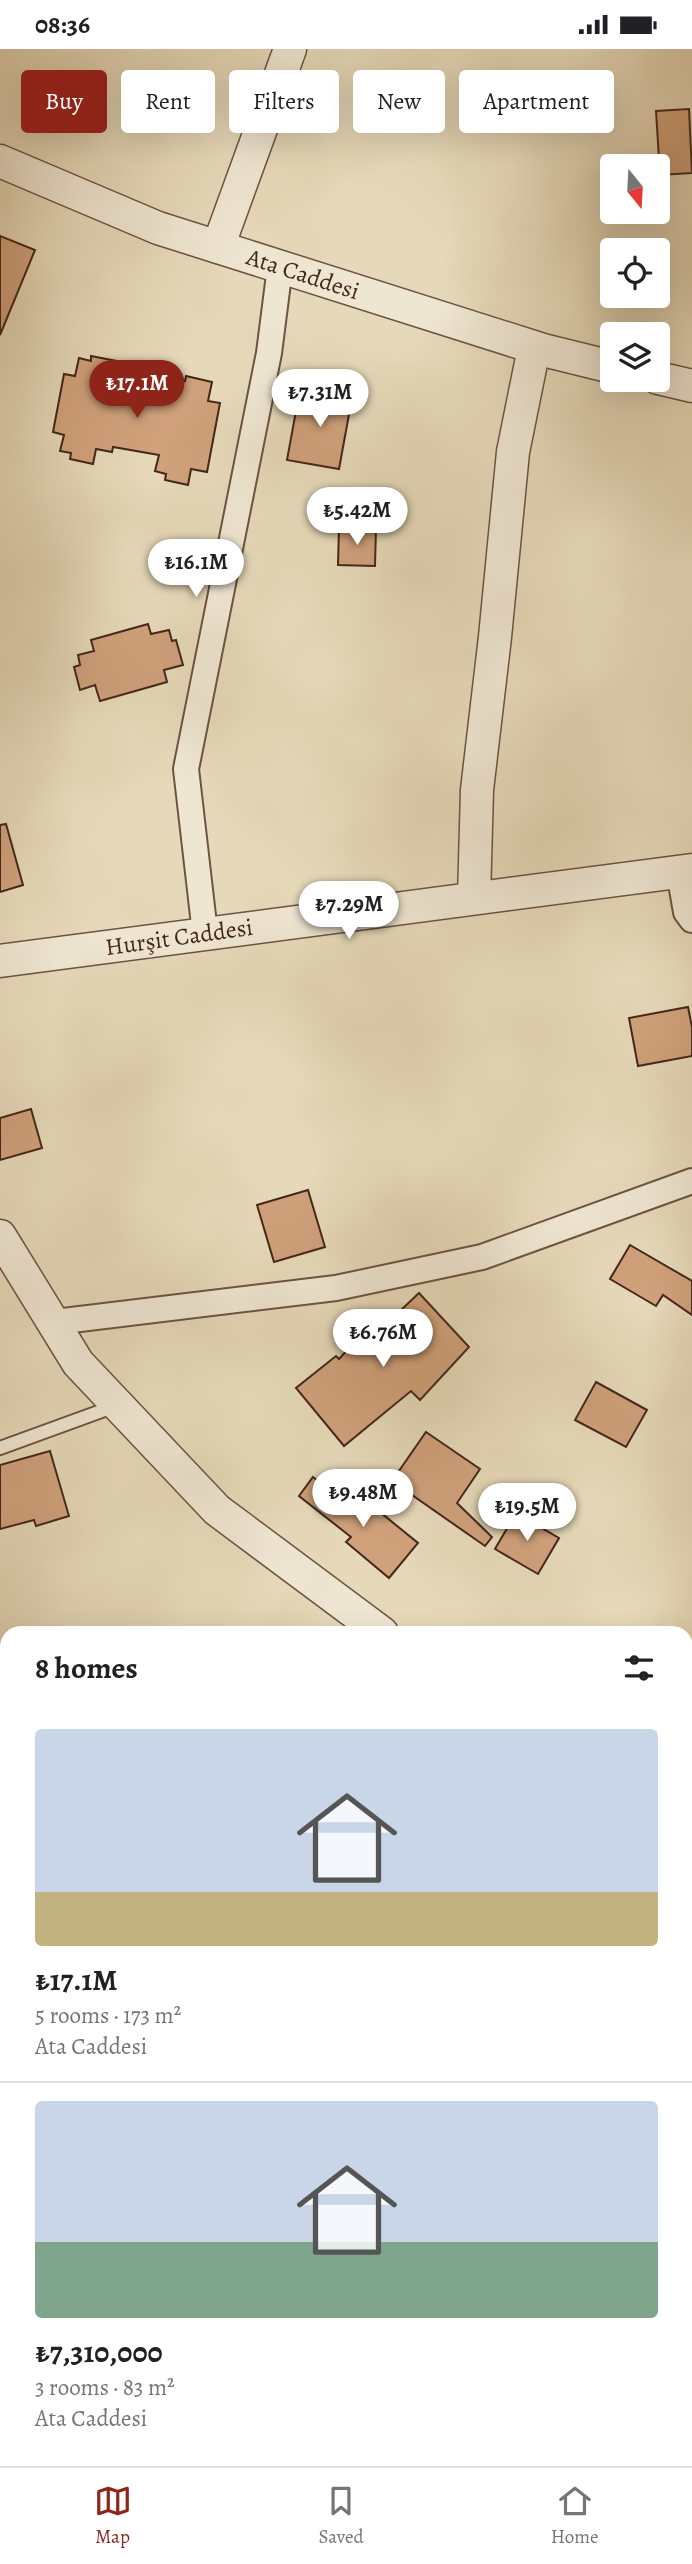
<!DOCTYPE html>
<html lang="en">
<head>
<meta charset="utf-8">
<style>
	:root { --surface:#fff; --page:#f2f2f2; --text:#202124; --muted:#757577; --line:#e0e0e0; --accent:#8f2418 }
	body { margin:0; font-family:Alegreya,serif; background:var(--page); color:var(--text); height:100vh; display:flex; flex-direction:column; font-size:26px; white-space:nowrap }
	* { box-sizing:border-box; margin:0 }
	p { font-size:23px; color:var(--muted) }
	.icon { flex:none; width:38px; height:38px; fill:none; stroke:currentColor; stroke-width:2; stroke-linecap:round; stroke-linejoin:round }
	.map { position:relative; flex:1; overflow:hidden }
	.sheet { position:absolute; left:0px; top:1577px; width:693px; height:842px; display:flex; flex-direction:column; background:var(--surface); border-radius:21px 21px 0 0; box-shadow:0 7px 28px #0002 }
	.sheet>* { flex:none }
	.top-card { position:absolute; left:21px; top:21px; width:651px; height:63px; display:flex; gap:14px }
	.needle { width:46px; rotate:162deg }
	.fabs { position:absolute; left:600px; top:105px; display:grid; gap:14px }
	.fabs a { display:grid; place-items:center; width:70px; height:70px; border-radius:7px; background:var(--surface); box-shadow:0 7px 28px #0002; font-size:35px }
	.price { position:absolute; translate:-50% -60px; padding:0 16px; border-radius:24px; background:#fff; color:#222; font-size:23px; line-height:46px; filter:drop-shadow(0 2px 4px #0008) }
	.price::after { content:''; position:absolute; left:50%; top:42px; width:21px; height:16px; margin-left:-10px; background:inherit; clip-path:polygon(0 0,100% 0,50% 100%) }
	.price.active { background:var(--accent); color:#fff }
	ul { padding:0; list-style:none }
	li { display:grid; align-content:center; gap:14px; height:371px; padding:0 35px }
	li+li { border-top:2px solid var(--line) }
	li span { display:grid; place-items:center; height:217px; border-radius:7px; color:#555 }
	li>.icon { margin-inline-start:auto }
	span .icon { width:126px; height:126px; fill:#fffc; stroke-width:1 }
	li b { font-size:30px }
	h2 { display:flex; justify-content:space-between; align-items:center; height:84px; padding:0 35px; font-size:30px }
	.pill { padding:0 24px; border-radius:7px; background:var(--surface); box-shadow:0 7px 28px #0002; font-size:24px; line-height:63px }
	.pill.active { background:var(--accent); color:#fff }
	.status { display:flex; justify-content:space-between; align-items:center; height:49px; padding:0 35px; background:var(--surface); direction:ltr }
	.status svg { height:19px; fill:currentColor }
	.tab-bar { display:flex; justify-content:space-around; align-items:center; height:98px; border-top:2px solid var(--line); background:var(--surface); font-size:19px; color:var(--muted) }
	.tab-bar a { display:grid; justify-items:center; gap:4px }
	.tab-bar .active { color:var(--accent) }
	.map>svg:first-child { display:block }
</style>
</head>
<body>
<div class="status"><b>08:36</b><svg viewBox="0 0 49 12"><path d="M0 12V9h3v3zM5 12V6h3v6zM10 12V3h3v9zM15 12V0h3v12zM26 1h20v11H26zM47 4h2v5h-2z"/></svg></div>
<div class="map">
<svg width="692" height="2417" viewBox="0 0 692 2417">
	<rect width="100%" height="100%" fill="#e6d9b9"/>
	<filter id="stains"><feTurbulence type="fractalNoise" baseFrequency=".00286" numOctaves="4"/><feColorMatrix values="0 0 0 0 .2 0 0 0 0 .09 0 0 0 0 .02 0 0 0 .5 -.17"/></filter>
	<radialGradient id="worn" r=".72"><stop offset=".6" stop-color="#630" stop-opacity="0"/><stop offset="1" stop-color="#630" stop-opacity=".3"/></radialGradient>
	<g fill="#d0a17b" stroke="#44261b" stroke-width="2">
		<polygon points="689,60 692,124 660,126 656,62"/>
		<polygon points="0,187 35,201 0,286"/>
		<polygon points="91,307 117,312 113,331 125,334 124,338 170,348 174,330 185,332 186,327 212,333 208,352 220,354 207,423 191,420 188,436 165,431 166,425 155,422 159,406 113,398 112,403 96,400 93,415 70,410 71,404 60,402 64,386 53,383 64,325 75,327 79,309 91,312"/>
		<polygon points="300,340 352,349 339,420 287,411"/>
		<polygon points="339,478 376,479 375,517 338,516"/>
		<polygon points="148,575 151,585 169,581 172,592 176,591 183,616 164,621 167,633 100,652 95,636 80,641 74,618 80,616 78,606 94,602 91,591"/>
		<polygon points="6,775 23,836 0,843 0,776"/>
		<polygon points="688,958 692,978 692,1007 638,1017 629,969"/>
		<polygon points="31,1060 42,1099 0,1111 0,1069"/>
		<polygon points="308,1141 325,1198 274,1213 257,1156"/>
		<polygon points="630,1196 692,1232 692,1266 663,1246 656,1257 610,1230"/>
		<polygon points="419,1244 469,1298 420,1351 411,1342 344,1397 296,1339 336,1307 339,1310 371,1275 379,1282"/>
		<polygon points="596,1333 647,1361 626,1398 575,1371"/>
		<polygon points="426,1383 480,1420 457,1454 492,1488 485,1497 392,1432"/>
		<polygon points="50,1402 69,1467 36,1477 34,1471 0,1480 0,1416"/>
		<polygon points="313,1428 366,1469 375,1459 418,1494 389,1529 346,1493 351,1488 299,1447"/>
		<polygon points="516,1464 559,1489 538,1525 495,1500"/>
	</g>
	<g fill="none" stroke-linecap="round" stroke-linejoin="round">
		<defs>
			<polyline id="service" points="0,1399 118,1356"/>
			<g id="minor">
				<polyline points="679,823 686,863 692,871"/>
				<polyline points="205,884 186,720 269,304 280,218"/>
				<polyline points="55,1273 336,1239 482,1208 692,1132"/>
				<polyline points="0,1641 7,1643"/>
			</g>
			<g id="tertiary">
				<polyline points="0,112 158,179 543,301 612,318"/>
				<polyline points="218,198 290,0"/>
				<polyline points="658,329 692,337"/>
				<polyline points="474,849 477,741 495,588 513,403 534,299"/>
				<polyline points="0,912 692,821"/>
				<polyline points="0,1187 78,1314 217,1461 382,1584"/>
				<polyline points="686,1758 692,1761"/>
			</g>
		</defs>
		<use href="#service" stroke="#6c5342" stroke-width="16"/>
		<use href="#minor" stroke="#6c5342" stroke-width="28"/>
		<use href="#tertiary" stroke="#6c5342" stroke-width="35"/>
		<use href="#service" stroke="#efe6d2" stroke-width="12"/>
		<use href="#minor" stroke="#efe6d2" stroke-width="24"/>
		<use href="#tertiary" stroke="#efe6d2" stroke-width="32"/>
	</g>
	<g text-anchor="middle" stroke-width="5" stroke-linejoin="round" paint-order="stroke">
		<g font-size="24" fill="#44261b" stroke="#efe6d2">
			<text transform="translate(303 225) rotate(18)" y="8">Ata Caddesi</text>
			<text transform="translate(179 888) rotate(-8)" y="8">Hurşit Caddesi</text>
		</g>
	</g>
	<rect width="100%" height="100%" filter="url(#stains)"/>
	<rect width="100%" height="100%" fill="url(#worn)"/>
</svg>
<div class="fabs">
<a><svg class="needle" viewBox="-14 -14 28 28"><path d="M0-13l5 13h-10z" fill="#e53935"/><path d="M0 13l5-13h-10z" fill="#757577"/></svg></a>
<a><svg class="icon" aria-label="locate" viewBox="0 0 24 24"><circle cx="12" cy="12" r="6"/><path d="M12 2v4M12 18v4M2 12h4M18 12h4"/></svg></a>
<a><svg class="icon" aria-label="layers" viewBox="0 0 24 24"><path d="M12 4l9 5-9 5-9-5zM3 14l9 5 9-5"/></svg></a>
</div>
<b class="price active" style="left:137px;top:371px">₺17.1M</b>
<b class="price" style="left:320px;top:380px">₺7.31M</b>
<b class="price" style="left:357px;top:498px">₺5.42M</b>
<b class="price" style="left:196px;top:550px">₺16.1M</b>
<b class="price" style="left:349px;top:892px">₺7.29M</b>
<b class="price" style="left:383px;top:1320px">₺6.76M</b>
<b class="price" style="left:363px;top:1480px">₺9.48M</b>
<b class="price" style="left:527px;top:1494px">₺19.5M</b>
<div class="top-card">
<a class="pill active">Buy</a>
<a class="pill">Rent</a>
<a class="pill">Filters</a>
<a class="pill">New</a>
<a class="pill">Apartment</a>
</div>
<section class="sheet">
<h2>8 homes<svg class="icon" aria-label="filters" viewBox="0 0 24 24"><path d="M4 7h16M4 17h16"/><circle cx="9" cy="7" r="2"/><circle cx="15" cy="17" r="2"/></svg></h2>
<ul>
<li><span style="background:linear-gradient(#c9d6e8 75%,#c2b280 0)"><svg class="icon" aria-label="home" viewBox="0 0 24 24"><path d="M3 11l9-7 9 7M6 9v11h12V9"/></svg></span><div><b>₺17.1M</b><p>5 rooms · 173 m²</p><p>Ata Caddesi</p></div></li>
<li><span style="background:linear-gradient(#c9d6e8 65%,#7fa58c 0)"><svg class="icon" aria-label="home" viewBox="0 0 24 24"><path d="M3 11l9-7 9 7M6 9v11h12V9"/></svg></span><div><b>₺7,310,000</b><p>3 rooms · 83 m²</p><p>Ata Caddesi</p></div></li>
</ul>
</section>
</div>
<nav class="tab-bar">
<a class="active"><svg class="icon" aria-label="map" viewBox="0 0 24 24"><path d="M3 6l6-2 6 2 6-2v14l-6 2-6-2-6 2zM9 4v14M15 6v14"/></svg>Map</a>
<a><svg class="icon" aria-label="saved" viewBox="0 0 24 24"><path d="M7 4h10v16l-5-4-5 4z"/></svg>Saved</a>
<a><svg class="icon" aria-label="home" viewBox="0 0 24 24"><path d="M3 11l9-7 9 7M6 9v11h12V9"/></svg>Home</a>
</nav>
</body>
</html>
